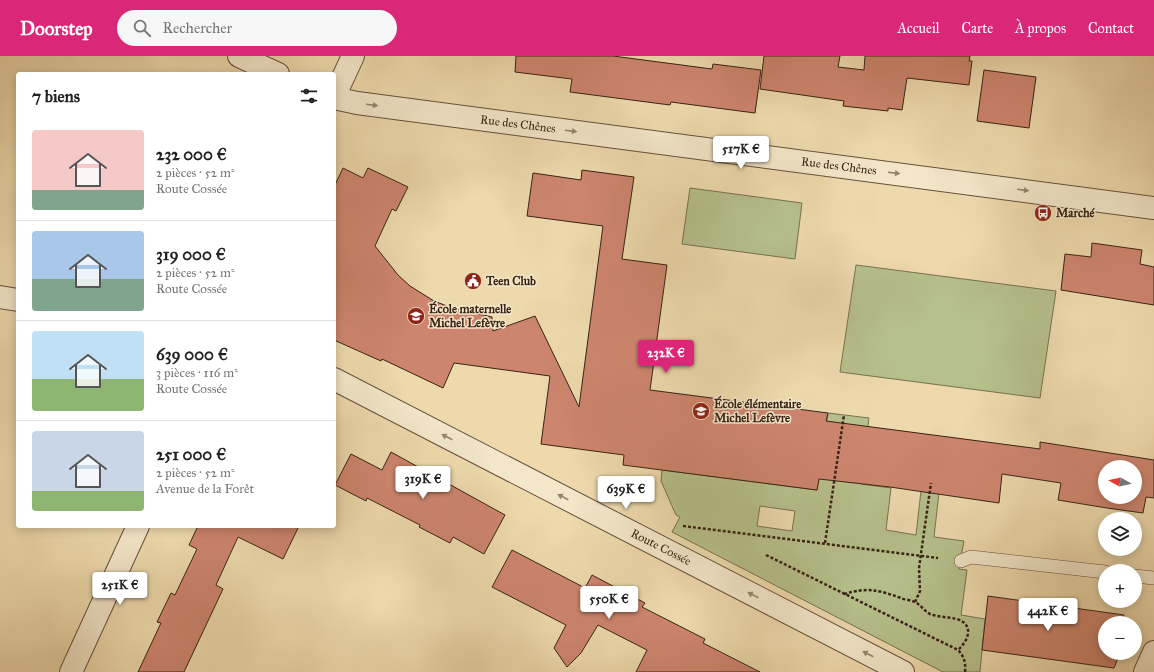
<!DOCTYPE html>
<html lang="fr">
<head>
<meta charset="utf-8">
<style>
	:root { --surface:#fff; --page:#f6f6f6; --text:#222; --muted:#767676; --line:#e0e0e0; --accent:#db2777 }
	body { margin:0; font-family:"IM FELL Great Primer",serif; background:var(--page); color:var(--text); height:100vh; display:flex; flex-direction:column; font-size:15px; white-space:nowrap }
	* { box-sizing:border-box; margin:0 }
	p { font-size:13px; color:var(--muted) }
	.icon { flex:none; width:22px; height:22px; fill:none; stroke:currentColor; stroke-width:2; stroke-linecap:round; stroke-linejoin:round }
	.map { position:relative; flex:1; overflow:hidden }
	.details { position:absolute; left:16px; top:16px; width:320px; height:456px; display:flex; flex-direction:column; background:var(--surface); border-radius:4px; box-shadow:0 2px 10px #0003 }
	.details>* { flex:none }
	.needle { width:26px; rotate:278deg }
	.controls { position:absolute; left:1098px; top:404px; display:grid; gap:8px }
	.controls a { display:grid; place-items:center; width:44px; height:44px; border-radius:50%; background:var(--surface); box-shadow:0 2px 10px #0003; font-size:20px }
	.price { position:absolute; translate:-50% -34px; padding:0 9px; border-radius:4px; background:#fff; color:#222; font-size:13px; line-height:26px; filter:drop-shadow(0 1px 2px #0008) }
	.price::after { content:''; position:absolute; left:50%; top:24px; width:12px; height:9px; margin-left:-6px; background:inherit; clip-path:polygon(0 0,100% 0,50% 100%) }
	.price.selected { background:var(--accent); color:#fff }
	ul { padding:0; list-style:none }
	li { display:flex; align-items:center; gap:12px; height:100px; padding:0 16px }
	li+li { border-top:1px solid var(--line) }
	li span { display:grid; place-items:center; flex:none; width:112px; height:80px; border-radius:4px; color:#555 }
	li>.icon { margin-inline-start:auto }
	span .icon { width:48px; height:48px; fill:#fffc; stroke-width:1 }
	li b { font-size:17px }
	h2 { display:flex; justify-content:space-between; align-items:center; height:48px; padding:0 16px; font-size:17px }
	header { display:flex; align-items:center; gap:24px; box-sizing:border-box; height:56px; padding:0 20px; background:var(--accent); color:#fff }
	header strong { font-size:19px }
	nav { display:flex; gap:22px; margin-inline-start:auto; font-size:14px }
	.search { width:280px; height:36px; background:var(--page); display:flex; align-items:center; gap:10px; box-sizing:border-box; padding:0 14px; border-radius:22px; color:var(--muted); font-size:15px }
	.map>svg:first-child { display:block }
</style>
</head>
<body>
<header>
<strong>Doorstep</strong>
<div class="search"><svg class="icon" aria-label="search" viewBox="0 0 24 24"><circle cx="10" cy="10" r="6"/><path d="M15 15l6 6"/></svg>Rechercher</div>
<nav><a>Accueil</a><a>Carte</a><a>À propos</a><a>Contact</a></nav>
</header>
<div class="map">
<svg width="1154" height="616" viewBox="0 0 1154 616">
	<rect width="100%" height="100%" fill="#edd9ac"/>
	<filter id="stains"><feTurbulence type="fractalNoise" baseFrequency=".005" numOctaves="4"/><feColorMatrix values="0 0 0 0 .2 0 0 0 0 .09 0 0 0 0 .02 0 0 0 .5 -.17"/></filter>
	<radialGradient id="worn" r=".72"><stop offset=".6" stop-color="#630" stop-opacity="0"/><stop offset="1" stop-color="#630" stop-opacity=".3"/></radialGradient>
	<g fill="#b6c08b" stroke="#787150" fill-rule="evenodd">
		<polygon points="690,132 802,147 795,203 682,188"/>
		<polygon points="856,209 1056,235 1040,342 840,316"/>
		<path d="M828 357 869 362 861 428 891 432 886 474 916 479 922 426 940 428 934 481 964 485 959 513 967 514 961 559 985 563 980 616H943L672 476 680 461 676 459 661 425 662 414 817 434ZM760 450 795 455 792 475 757 470Z"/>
	</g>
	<g fill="#cd856e" stroke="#392215" fill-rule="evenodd">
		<polygon points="516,0 613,0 712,13 713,8 761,14 755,57 671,46 670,49 570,36 572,23 515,16"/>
		<polygon points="764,0 840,0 838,11 864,14 865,0 970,0 969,5 972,5 969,29 907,22 902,54 888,52 888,55 843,50 844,45 760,33"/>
		<polygon points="984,14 1036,21 1029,72 977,65"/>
		<path d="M343 112 363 122 368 112 408 131 396 155 392 153 375 190 398 219 410 230 434 245 452 252 492 261 493 275 535 260 579 351 603 170 527 160 533 117 581 124 582 114 634 121 622 203 667 209 650 334 828 357 826 365 1040 393V386L1154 404V442L1146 441 1143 457 1107 452 1058 444 1061 427 1002 418 999 447 890 431 819 423 817 434 623 409 624 399 541 388 550 320 454 307 443 332 382 303 381 305 334 284V131ZM1105 411H1135V441H1105Z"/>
		<polygon points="1092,187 1142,194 1140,208 1154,211 1154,249 1061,234 1065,198 1091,201"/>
		<polygon points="391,396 505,459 484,498 453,481 450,487 419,471 420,469 367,442 366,445 335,429 351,398 382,414"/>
		<polygon points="198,470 299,470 283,503 238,481 216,529 223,533 184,616 138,616 161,567 157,566 171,537 175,539 197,493 189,489"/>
		<polygon points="512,494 585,532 592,519 645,547 642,551 705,583 703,587 760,616 636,616 647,594 598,569 581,597 567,611 554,592 566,569 492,531"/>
		<polygon points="988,540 1124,559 1123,567 1105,567 1105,597 1120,597 1114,612 982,594"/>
	</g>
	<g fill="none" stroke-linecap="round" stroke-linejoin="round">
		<defs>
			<g id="lane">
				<polyline points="961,505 971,501 1105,516"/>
				<polyline points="1135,520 1154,522"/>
			</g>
			<g id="street">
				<polyline points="239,0 278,18"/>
				<polyline points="334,41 353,0"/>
				<polyline points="334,42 357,47 1154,152"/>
				<polyline points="0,241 18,244"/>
				<polyline points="334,323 903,616"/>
				<polyline points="71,616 138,470"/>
				<polyline points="1145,616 1154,596"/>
			</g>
		</defs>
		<use href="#lane" stroke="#66503b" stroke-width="14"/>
		<use href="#street" stroke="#66503b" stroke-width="24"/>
		<g stroke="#392215" stroke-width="2.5" stroke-dasharray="3 2" stroke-linecap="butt">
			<polyline points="683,470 938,502"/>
			<polyline points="825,487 844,359"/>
			<path d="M766 499 958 594C964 600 966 607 965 616"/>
			<path d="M844 538C868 531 878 534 901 542 905 544 911 544 915 546 921 549 924 555 930 558 938 561 948 561 957 563 975 569 968 585 958 594"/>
			<polyline points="915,546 920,535 919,512 931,427"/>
		</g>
		<use href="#lane" stroke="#f3e6c9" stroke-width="13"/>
		<use href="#street" stroke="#f3e6c9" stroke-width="22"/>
	</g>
	<defs><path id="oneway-solid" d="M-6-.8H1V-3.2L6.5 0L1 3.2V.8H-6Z"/></defs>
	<g fill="#96846f">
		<use href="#oneway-solid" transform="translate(372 49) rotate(7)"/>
		<use href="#oneway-solid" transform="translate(571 75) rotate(7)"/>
		<use href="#oneway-solid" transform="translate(894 117) rotate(7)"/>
		<use href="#oneway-solid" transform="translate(1023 134) rotate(7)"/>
		<use href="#oneway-solid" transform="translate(447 381) rotate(-153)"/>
		<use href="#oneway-solid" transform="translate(563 441) rotate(-153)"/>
		<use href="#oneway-solid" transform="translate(753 539) rotate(-153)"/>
		<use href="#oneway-solid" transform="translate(868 598) rotate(-153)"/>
	</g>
	<defs>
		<symbol id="bus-disc" viewBox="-11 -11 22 22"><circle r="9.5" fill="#8f2418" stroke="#f3e6c9"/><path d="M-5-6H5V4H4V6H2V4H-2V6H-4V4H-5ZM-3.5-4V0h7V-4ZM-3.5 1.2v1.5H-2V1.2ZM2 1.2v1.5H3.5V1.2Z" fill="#fff"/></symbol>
		<symbol id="civic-disc" viewBox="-11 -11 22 22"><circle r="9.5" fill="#8f2418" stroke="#f3e6c9"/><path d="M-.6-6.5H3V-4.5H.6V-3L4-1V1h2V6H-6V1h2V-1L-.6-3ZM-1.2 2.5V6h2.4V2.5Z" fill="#fff"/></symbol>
		<symbol id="school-disc" viewBox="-11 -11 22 22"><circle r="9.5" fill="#8f2418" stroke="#f3e6c9"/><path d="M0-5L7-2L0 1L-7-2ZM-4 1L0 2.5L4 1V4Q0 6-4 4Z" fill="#fff"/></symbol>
	</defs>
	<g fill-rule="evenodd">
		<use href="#bus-disc" x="1033" y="147" width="20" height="20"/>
		<use href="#civic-disc" x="463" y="215" width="20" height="20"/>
		<use href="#school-disc" x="406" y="250" width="20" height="20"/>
		<use href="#school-disc" x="691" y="345" width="20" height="20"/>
	</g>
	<g text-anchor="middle" stroke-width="3" stroke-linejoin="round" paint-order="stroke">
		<g font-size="12" fill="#392215" stroke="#f3e6c9">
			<text transform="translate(518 68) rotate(7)" y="4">Rue des Chênes</text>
			<text transform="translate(839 110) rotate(7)" y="4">Rue des Chênes</text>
			<text transform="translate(661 491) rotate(27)" y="4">Route Cossée</text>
		</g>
		<g font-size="12" font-weight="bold" fill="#392215" stroke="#f3e6c9" text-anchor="start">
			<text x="1056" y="161">Marché</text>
			<text x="486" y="229">Teen Club</text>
			<text x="429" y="257">École maternelle<tspan x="429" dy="14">Michel Lefèvre</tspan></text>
			<text x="714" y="352">École élémentaire<tspan x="714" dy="14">Michel Lefèvre</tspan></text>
		</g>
	</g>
	<rect width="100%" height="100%" filter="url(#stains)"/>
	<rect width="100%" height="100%" fill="url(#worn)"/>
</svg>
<div class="controls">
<a><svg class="needle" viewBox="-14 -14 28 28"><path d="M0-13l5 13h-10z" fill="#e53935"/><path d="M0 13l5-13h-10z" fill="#767676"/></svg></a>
<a><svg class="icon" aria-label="layers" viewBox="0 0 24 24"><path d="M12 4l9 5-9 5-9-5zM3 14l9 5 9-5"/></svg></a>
<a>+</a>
<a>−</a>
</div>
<b class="price" style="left:741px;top:114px">517K €</b>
<b class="price selected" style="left:666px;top:318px">232K €</b>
<b class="price" style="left:423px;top:444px">319K €</b>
<b class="price" style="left:626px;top:454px">639K €</b>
<b class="price" style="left:120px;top:550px">251K €</b>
<b class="price" style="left:609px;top:564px">550K €</b>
<b class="price" style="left:1048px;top:576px">442K €</b>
<section class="details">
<h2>7 biens<svg class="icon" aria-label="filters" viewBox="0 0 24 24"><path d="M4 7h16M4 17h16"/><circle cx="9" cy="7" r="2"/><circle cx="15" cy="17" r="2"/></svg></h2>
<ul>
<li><span style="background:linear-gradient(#f6c9c9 75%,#7fa58c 0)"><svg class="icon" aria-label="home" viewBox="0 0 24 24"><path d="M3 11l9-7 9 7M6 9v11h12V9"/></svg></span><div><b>232 000 €</b><p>2 pièces · 52 m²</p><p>Route Cossée</p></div></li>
<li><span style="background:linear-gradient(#a9c7e8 60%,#7fa58c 0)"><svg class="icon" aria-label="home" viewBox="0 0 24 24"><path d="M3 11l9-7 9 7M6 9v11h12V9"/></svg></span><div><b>319 000 €</b><p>2 pièces · 52 m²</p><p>Route Cossée</p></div></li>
<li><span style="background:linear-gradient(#bfe0f5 60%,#8fb573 0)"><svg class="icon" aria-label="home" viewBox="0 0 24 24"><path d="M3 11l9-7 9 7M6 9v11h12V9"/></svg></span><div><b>639 000 €</b><p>3 pièces · 116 m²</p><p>Route Cossée</p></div></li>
<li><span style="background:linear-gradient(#c9d6e8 75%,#8fb573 0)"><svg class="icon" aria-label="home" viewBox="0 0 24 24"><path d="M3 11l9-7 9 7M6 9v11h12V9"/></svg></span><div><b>251 000 €</b><p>2 pièces · 52 m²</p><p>Avenue de la Forêt</p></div></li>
</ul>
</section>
</div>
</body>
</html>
